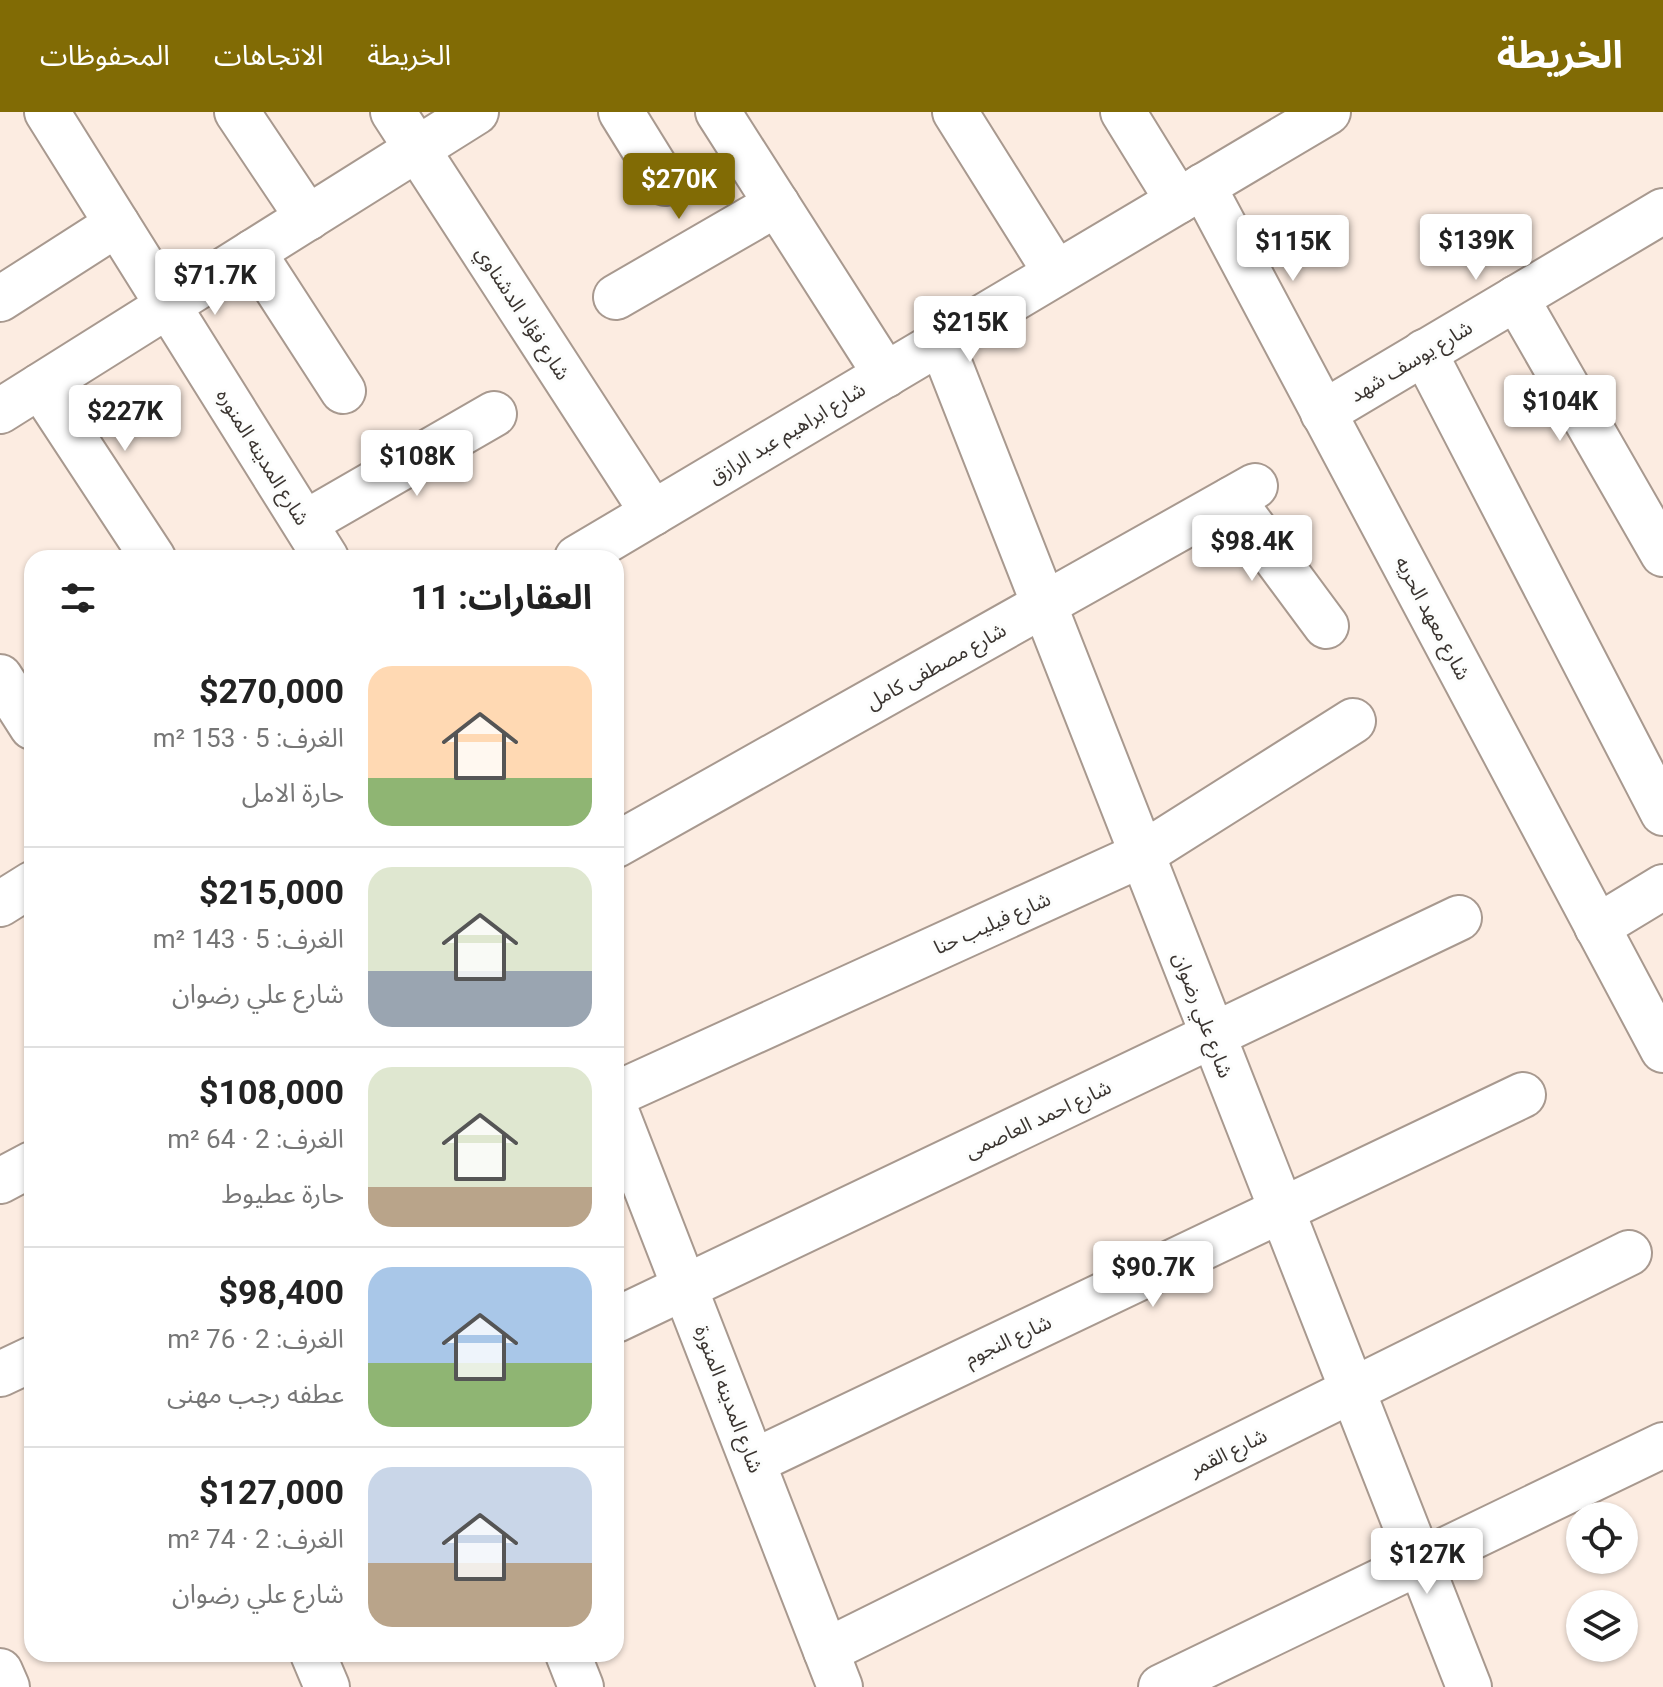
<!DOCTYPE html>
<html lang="ar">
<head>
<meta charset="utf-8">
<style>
	:root { --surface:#fff; --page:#f6f6f6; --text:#222; --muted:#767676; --line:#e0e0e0; --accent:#816b05 }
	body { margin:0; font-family:Roboto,"Noto Sans Arabic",sans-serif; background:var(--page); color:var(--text); direction:rtl; height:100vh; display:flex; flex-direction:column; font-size:30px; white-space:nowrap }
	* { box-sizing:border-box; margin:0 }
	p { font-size:26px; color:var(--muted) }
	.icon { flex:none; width:44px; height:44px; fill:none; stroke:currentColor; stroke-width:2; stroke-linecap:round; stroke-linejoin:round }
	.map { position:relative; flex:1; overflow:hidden; direction:ltr }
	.details { position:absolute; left:24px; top:438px; width:600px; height:1112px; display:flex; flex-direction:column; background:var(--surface); border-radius:24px; box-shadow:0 2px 6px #0004; direction:rtl }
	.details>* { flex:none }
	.controls { position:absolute; left:1566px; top:1390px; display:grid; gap:16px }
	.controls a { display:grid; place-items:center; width:72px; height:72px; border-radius:50%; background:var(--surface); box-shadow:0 2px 6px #0004; font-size:40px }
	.price { position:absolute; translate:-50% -68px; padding:0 18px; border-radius:8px; background:#fff; color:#222; font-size:26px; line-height:52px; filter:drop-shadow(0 2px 4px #0008) }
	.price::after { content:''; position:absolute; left:50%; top:48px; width:24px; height:18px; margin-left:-12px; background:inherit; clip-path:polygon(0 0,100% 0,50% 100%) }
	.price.active { background:var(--accent); color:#fff }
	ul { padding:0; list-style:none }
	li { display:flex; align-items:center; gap:24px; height:200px; padding:0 32px }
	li+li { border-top:2px solid var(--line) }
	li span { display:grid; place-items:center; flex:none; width:224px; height:160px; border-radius:24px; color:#555 }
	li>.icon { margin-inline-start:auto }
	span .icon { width:96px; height:96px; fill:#fffc; stroke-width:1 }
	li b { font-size:34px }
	h2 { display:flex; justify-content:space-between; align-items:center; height:96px; padding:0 32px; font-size:34px }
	header { display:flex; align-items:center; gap:48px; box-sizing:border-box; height:112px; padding:0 40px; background:var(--accent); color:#fff }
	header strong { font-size:38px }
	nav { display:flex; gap:44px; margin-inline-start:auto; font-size:28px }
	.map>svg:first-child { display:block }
</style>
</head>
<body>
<header>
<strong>الخريطة</strong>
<nav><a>الخريطة</a><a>الاتجاهات</a><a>المحفوظات</a></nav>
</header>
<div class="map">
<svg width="1663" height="1575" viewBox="0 0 1663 1575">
	<rect width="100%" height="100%" fill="#fcece1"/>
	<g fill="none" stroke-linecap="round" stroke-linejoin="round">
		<defs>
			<g id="minor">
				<polyline points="47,0 326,446"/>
				<polyline points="237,0 308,106"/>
				<polyline points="393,0 653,401"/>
				<polyline points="621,0 665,71"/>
				<polyline points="718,0 886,263"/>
				<polyline points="955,0 1056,161"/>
				<polyline points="1123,0 1178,89"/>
				<polyline points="1203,74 1663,938"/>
				<polyline points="253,140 343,279"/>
				<polyline points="616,185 777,92"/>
				<polyline points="1516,186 1663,442"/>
				<polyline points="0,187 117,112"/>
				<polyline points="941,230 1469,1575"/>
				<polyline points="1424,240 1663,701"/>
				<polyline points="40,274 153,446"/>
				<polyline points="0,299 476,0"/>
				<polyline points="1323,301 1663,99"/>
				<polyline points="1232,387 1326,514"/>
				<polyline points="305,411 494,302"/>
				<polyline points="0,565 32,615"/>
				<polyline points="616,733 1255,374"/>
				<polyline points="1597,815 1663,775"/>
				<polyline points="616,982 1141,743 1353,609"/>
				<polyline points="616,999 840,1575"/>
				<polyline points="0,1069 32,1052"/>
				<polyline points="616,1208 1459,806"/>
				<polyline points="0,1262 32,1247"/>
				<polyline points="753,1350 1523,983"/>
				<polyline points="826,1539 1629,1141"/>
				<polyline points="313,1542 327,1575"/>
				<polyline points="568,1542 581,1575"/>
				<polyline points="0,1559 7,1575"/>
				<polyline points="1161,1575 1663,1333"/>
			</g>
			<g id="major">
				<polyline points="577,446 1328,0"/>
				<polyline points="0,792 32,772"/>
			</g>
		</defs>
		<use href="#minor" stroke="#a8998f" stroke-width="48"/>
		<use href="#major" stroke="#a8998f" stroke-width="48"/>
		<use href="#minor" stroke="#fff" stroke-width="44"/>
		<use href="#major" stroke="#fff" stroke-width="44"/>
	</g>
	<g text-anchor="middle" stroke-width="6" stroke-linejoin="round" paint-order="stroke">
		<g font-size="20" fill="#3a3430" stroke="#fcfdfc">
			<text transform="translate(523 201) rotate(57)" y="7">شارع فؤاد الدشناوي</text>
			<text transform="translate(1411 249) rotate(-31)" y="7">شارع يوسف شهد</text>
			<text transform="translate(787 321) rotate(-31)" y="7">شارع ابراهيم عبد الرازق</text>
			<text transform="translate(263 345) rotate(58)" y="7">شارع المدينه المنوره</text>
			<text transform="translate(1433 506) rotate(62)" y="7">شارع معهد الحريه</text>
			<text transform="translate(936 554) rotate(-29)" y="7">شارع مصطفى كامل</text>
			<text transform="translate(992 811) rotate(-24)" y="7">شارع فيليب حنا</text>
			<text transform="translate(1203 903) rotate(69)" y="7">شارع علي رضوان</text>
			<text transform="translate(1038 1007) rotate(-25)" y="7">شارع احمد العاصمى</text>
			<text transform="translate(1008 1228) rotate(-25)" y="7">شارع النجوم</text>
			<text transform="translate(729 1287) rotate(69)" y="7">شارع المدينه المنورة</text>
			<text transform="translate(1228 1340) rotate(-26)" y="7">شارع القمر</text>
		</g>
	</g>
</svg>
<div class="controls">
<a><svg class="icon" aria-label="locate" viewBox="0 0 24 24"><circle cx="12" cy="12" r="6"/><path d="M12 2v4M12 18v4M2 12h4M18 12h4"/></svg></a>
<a><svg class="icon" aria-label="layers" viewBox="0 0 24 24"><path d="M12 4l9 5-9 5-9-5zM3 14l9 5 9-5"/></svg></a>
</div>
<b class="price active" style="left:679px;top:109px">$270K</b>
<b class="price" style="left:1476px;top:170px">$139K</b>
<b class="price" style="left:1293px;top:171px">$115K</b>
<b class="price" style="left:215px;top:205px">$71.7K</b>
<b class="price" style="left:970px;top:252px">$215K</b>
<b class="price" style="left:1560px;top:331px">$104K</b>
<b class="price" style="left:125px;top:341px">$227K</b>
<b class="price" style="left:417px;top:386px">$108K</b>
<b class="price" style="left:1252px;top:471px">$98.4K</b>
<b class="price" style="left:1153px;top:1197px">$90.7K</b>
<b class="price" style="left:1427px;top:1484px">$127K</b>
<section class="details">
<h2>العقارات: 11<svg class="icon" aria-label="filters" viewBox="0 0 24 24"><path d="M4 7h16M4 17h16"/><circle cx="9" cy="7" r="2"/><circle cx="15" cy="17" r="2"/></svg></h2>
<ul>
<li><span style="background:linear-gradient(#ffd9b3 70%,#8fb573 0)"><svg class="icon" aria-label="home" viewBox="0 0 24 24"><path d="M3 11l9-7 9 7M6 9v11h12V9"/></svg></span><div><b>$270,000</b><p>الغرف: 5 · 153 m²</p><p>حارة الامل</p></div></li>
<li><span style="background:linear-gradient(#dfe7d0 65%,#9aa5b1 0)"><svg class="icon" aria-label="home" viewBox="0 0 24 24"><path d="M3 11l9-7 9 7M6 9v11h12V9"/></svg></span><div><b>$215,000</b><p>الغرف: 5 · 143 m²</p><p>شارع علي رضوان</p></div></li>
<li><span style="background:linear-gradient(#dfe7d0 75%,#b9a48a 0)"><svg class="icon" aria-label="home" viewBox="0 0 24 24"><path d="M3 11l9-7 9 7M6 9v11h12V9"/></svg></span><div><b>$108,000</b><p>الغرف: 2 · 64 m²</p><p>حارة عطيوط</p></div></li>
<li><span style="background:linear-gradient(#a9c7e8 60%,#8fb573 0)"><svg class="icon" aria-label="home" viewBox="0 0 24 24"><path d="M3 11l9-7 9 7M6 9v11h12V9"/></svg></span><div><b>$98,400</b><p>الغرف: 2 · 76 m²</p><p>عطفه رجب مهنى</p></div></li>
<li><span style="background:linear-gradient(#c9d6e8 60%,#b9a48a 0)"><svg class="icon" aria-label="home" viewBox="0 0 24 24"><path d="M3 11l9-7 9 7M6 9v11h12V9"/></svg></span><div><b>$127,000</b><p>الغرف: 2 · 74 m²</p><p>شارع علي رضوان</p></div></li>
</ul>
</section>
</div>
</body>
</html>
